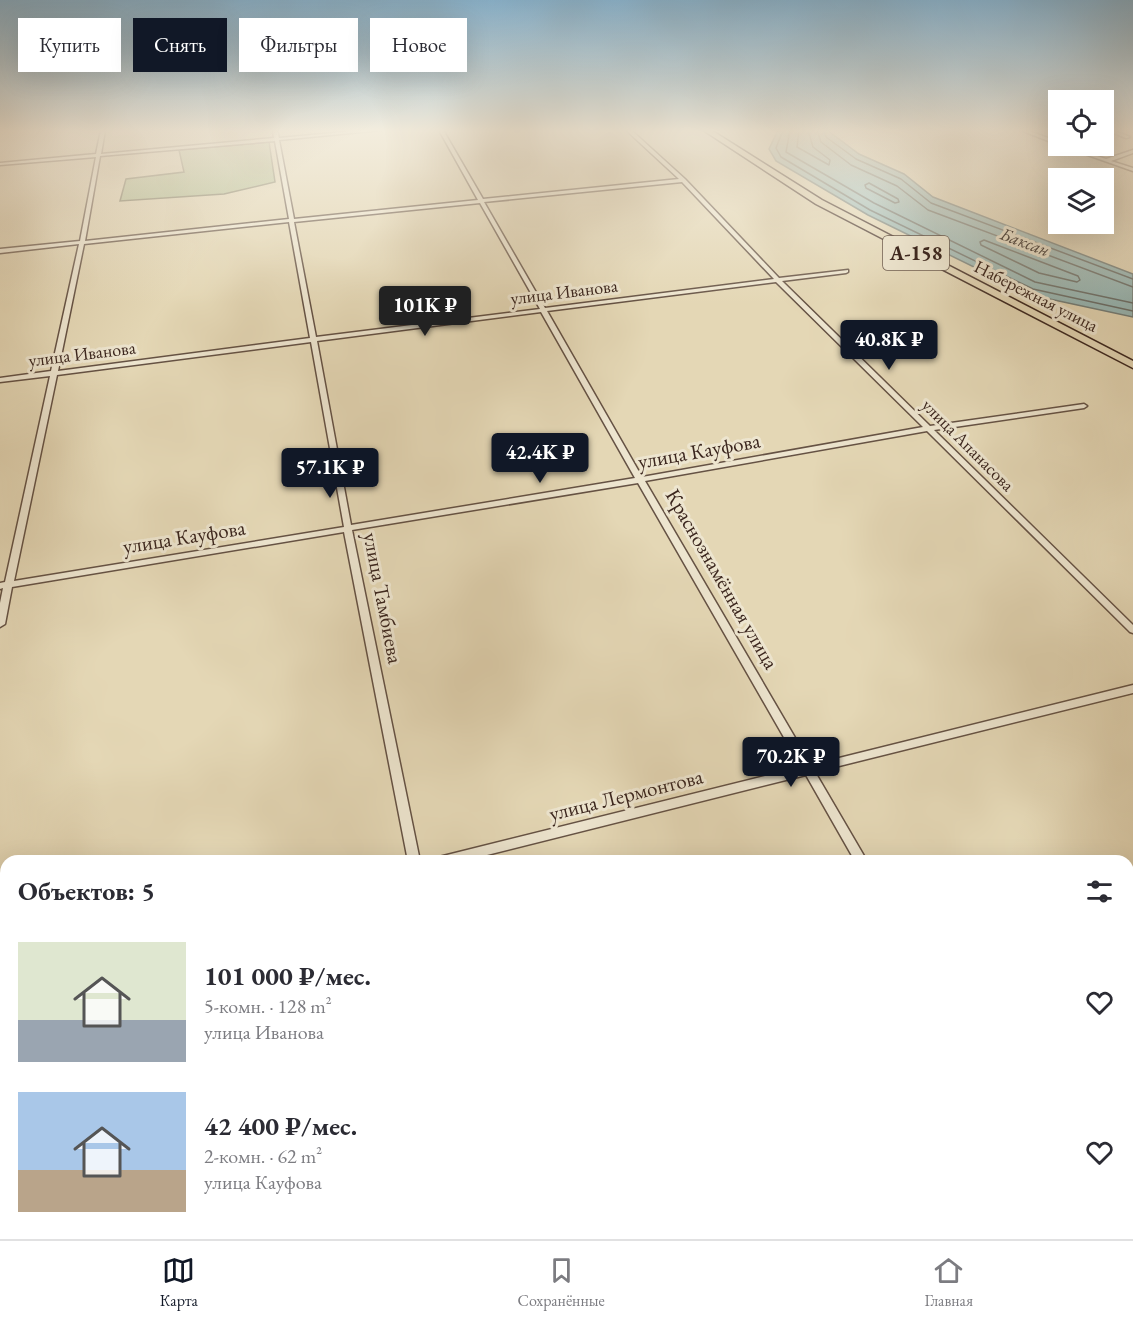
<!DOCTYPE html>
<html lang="ru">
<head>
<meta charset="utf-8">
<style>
	:root { --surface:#fff; --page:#f2f2f3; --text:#2b2b33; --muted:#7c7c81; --line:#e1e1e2; --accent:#111827 }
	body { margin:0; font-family:"EB Garamond",serif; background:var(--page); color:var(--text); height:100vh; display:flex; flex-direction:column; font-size:22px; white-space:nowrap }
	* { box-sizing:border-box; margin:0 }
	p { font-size:20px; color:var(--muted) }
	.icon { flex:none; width:33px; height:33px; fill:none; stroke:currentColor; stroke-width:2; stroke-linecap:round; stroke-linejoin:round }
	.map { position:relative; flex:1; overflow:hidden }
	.details { position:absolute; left:0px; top:855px; width:1134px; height:384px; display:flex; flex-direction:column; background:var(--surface); border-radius:18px 18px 0 0; box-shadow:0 6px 24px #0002 }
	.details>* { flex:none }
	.guide { position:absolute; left:18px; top:18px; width:600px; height:54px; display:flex; gap:12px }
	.tools { position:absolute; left:1048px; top:90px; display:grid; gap:12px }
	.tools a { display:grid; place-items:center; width:66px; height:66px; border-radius:0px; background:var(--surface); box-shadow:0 6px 24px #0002; font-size:30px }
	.price { position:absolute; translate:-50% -51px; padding:0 14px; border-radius:6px; background:var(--accent); color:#fff; font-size:20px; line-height:39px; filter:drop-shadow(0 2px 3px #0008) }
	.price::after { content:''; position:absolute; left:50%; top:36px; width:18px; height:14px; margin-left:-9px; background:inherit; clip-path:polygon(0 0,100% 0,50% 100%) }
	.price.active { background:#222; color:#fff }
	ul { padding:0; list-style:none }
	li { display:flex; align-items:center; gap:18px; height:150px; padding:0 18px }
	li span { display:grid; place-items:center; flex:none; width:168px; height:120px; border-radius:0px; color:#555 }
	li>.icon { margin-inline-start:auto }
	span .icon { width:72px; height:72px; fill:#fffc; stroke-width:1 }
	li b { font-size:26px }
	h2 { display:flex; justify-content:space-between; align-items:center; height:72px; padding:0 18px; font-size:26px }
	.tag { padding:0 21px; border-radius:0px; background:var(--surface); box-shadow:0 6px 24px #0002; font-size:21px; line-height:54px }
	.tag.active { background:var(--accent); color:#fff }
	.dock { display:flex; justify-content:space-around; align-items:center; height:84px; border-top:2px solid var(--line); background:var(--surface); font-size:16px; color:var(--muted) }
	.dock a { display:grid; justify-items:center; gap:3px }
	.dock .active { color:var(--accent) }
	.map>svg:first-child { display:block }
</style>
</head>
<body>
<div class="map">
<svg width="1133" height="1239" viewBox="0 0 1133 1239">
	<rect width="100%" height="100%" fill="#e4d7b5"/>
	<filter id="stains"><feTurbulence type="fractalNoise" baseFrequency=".00333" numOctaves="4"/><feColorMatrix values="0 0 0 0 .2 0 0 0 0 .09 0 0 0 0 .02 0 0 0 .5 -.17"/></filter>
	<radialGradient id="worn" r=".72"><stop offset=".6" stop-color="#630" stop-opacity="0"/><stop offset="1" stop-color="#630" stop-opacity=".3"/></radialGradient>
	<g fill="#b1bf90" stroke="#767257" stroke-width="1.5">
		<polygon points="269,142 275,182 224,194 120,201 126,179 184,172 179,150"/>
		<polygon points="867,1233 929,1233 940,1239 863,1239"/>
	</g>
	<polygon fill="#98b8b6" stroke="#737e79" stroke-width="1.5" points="778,130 827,130 859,154 904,174 933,197 1133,274 1133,317 1031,295 868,215 776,161 769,149"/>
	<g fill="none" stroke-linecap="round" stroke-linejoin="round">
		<g stroke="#6a6f6a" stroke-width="1.5">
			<polyline points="783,130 776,148 781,157 870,210 1033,289 1133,311"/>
			<polyline points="790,130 786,152 874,203 1035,282 1133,303"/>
			<polyline points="799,130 797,147 829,165 830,160 813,147 808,130"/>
			<polyline points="817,130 821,142 851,165 897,186 928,210 1133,287"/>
			<polyline points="824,130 826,137 856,159 901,179 931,203 1133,279"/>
			<polygon points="869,183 898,199 899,202 895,203 866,188 865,185"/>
			<polygon points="984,240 1078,276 1080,280 1077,282 1039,273 981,245 980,242"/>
		</g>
		<defs>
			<g id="street">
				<path d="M101 130H105L101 154 274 138 273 130H277L279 138 365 130H382L279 140 294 219 478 200 439 130H443L483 199 679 179 626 130H631L685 179 779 278 848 270V272L846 273 782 281 930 426 1084 404 1087 406 1084 408 934 430 1133 625V633L1130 632 927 431 645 481 811 765 1133 685V693L815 772 867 861H855L806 775 463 861H437L439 857 443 856 801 767 638 483 352 530 420 861H408L344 532 12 587 5 624 0 627V603L3 588 0 589V583L5 582 50 376 0 382V378L51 371 79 244 0 253V249L80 241 96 157 0 165V163L96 154ZM275 141 289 219 85 241 100 156ZM682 182 774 279 545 308 484 202ZM480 203 540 309 316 337 294 222ZM289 222 310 338 58 371 84 244ZM776 282 923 427 642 477 547 311ZM541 312 635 478 351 525 317 341ZM311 342 344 527 14 581 57 375Z"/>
				<polygon points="1020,130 1026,130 1059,142 1059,145"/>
				<polygon points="1107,130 1113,130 1130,137 1126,138"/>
				<polygon points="1062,146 1067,146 1106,159 1133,150 1133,153 1111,161 1133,168 1133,171"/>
				<polygon points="6,957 6,969 0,971 0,959"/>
				<polygon points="479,1233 493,1233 495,1239 479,1239"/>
				<polygon points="1070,1233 1086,1233 1089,1239 1072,1239"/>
			</g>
			<polygon id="primary" points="703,130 711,130 822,200 1133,361 1133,368 816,204"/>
		</defs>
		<use href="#street" stroke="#655244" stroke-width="3"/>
		<use href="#primary" stroke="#3b261e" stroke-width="3"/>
		<use href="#street" fill="#ede5cf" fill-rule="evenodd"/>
		<use href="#primary" fill="#e4d7b5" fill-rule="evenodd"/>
	</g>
	<linearGradient id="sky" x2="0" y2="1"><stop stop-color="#88b6d4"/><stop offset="0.43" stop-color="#f3edde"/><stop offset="1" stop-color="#f3edde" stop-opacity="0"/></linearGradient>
	<rect width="1133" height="304" fill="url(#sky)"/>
	<g text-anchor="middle" stroke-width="6" stroke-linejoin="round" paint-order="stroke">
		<g font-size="18" font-style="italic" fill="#524a44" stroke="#ede5cf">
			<text transform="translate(1025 242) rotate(21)" y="6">Баксан</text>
		</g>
		<g font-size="18" fill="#3b261e" stroke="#ede5cf">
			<text transform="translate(564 292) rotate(-7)" y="6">улица Иванова</text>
			<text transform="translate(1036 296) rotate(27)" y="6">Набережная улица</text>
			<text transform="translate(82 354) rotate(-7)" y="6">улица Иванова</text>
			<text transform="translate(968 445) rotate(45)" y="6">улица Апанасова</text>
		</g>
		<rect fill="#ede5cf" stroke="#705f53" stroke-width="1.5" x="883" y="236" width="66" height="34" rx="4.5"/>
		<g font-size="20" font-weight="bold" fill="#3b261e">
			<text x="916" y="260">А-158</text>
		</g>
		<g font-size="21" fill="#3b261e" stroke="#ede5cf">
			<text transform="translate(699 451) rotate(-10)" y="7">улица Кауфова</text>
			<text transform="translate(184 537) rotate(-9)" y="7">улица Кауфова</text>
			<text transform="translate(722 579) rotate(60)" y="7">Краснознамённая улица</text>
			<text transform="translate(383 598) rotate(79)" y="7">улица Тамбиева</text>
			<text transform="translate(626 795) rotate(-14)" y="7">улица Лермонтова</text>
		</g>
	</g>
	<rect width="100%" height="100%" filter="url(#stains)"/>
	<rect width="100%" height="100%" fill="url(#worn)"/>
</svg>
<div class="tools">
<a><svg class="icon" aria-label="locate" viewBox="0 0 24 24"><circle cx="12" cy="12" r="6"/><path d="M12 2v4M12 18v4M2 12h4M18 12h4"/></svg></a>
<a><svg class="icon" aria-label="layers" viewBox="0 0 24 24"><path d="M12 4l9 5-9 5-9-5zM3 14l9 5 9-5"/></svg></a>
</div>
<b class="price active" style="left:425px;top:337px">101K ₽</b>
<b class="price" style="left:889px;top:371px">40.8K ₽</b>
<b class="price" style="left:540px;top:484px">42.4K ₽</b>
<b class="price" style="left:330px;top:499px">57.1K ₽</b>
<b class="price" style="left:791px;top:788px">70.2K ₽</b>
<div class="guide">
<a class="tag">Купить</a>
<a class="tag active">Снять</a>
<a class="tag">Фильтры</a>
<a class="tag">Новое</a>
</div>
<section class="details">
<h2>Объектов: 5<svg class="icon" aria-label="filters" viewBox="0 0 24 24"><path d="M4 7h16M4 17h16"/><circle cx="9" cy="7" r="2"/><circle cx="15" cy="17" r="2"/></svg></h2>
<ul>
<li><span style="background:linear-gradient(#dfe7d0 65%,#9aa5b1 0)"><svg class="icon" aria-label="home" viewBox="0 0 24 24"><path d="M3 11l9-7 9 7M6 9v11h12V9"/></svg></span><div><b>101 000 ₽/мес.</b><p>5-комн. · 128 m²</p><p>улица Иванова</p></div><svg class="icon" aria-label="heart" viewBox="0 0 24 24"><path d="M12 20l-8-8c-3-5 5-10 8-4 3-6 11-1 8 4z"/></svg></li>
<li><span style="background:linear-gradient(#a9c7e8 65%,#b9a48a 0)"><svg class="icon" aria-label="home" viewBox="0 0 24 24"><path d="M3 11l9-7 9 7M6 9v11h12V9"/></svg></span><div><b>42 400 ₽/мес.</b><p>2-комн. · 62 m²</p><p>улица Кауфова</p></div><svg class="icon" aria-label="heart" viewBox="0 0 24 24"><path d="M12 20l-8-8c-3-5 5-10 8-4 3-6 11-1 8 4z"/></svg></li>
</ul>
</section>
</div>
<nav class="dock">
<a class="active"><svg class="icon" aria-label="map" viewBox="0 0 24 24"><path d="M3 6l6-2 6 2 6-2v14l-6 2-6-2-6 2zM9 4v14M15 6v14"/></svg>Карта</a>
<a><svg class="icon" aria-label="saved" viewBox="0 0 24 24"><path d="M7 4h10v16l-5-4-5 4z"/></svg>Сохранённые</a>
<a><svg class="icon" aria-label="home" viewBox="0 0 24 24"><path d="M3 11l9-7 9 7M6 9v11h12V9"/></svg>Главная</a>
</nav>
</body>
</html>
